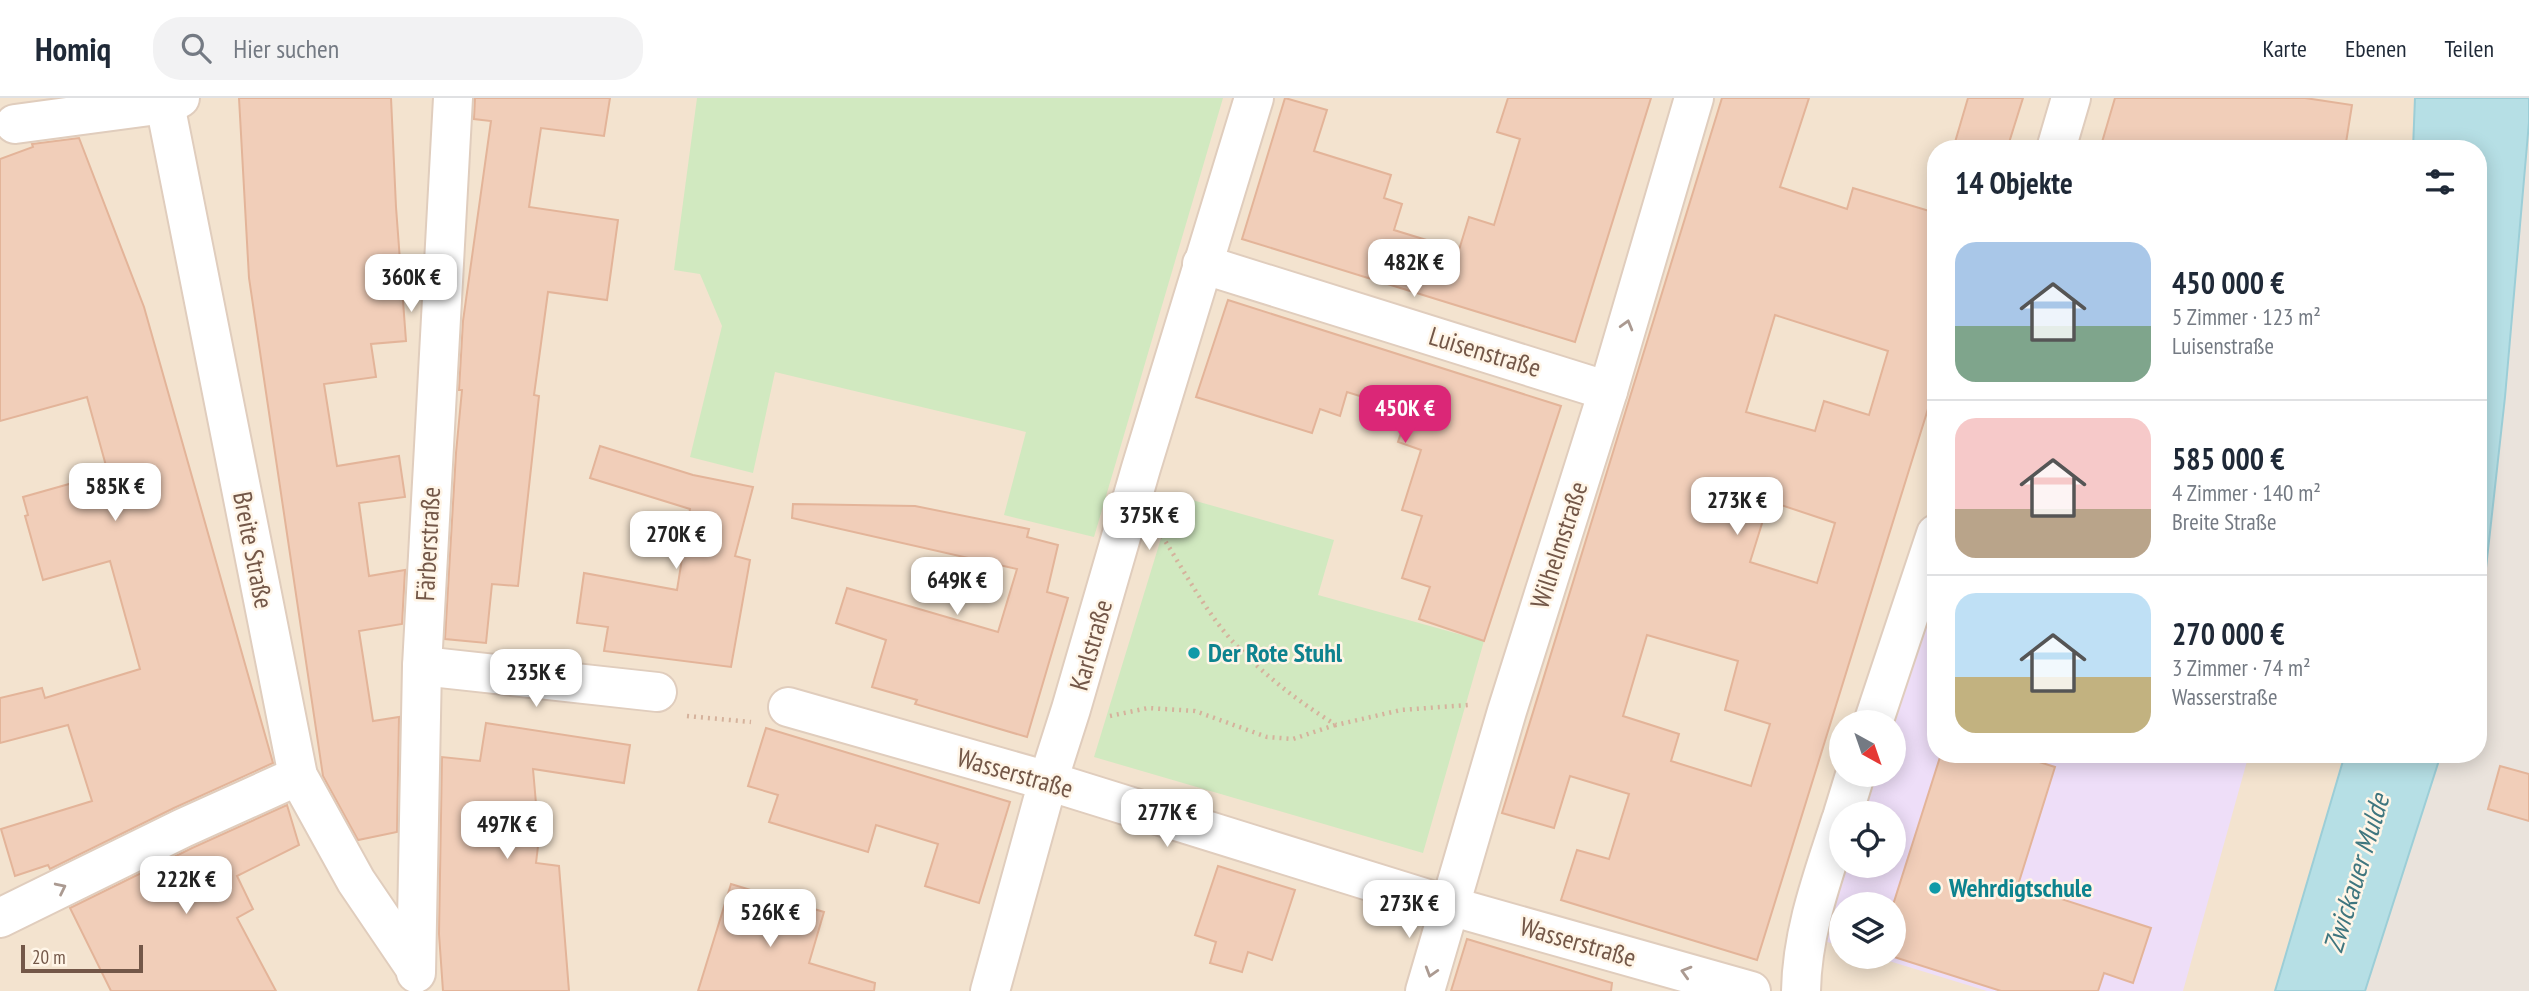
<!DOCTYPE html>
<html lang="de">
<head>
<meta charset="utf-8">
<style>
	:root { --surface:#fff; --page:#f2f2f3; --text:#1f2937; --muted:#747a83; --line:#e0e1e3; --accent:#db2777 }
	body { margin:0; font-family:"PT Sans Narrow",sans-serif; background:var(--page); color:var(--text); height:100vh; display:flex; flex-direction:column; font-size:26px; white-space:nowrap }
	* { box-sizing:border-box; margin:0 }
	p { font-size:23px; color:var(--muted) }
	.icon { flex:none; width:38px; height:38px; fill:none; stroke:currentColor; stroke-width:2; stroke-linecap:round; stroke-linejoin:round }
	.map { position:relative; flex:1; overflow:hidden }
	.panel { position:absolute; left:1927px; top:42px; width:560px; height:623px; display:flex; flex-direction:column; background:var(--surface); border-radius:28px; box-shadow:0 4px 18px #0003 }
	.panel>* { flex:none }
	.needle { width:46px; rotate:140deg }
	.controls { position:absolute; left:1829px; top:612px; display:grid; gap:14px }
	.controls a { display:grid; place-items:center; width:77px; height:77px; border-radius:50%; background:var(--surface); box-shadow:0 4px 18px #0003; font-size:35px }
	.scale { position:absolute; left:21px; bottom:18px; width:122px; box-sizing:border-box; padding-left:7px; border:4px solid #735748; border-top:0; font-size:19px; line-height:24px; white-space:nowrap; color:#735748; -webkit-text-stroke:5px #fff5e7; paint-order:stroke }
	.price { position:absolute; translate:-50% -60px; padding:0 16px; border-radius:14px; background:#fff; color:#222; font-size:23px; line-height:46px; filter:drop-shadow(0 2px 4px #0008) }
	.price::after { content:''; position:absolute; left:50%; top:42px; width:21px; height:16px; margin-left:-10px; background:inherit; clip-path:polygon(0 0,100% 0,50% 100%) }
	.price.active { background:var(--accent); color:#fff }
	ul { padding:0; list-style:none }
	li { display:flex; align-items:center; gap:21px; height:175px; padding:0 28px }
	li+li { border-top:2px solid var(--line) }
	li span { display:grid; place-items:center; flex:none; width:196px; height:140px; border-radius:21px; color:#555 }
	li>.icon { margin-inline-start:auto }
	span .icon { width:84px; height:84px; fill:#fffc; stroke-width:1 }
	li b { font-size:30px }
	h2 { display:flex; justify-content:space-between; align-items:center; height:84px; padding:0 28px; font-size:30px }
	header { display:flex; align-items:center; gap:42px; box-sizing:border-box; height:98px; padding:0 35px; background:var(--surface); border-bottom:2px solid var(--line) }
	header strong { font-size:33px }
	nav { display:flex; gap:38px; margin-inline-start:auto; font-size:24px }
	.search { width:490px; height:63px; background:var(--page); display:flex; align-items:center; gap:18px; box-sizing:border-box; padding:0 24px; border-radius:28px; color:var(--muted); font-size:26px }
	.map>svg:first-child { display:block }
</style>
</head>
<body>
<header>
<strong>Homiq</strong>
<div class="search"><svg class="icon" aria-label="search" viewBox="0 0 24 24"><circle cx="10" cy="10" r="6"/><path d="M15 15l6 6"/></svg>Hier suchen</div>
<nav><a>Karte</a><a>Ebenen</a><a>Teilen</a></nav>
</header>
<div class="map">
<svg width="2529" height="893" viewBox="0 0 2529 893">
	<rect width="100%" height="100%" fill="#fcf1e1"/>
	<path fill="#f3e3cf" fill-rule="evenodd" d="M0 0H2415L2413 51H1936V656H2345L2275 893H0ZM1841 625H1894V677H1841ZM1841 716H1894V768H1841ZM1841 807H1894V859H1841Z"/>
	<polygon fill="#eae3dc" points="2529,24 2529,893 2365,893 2441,656 2478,656 2478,542 2505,299"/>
	<polygon fill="#eedef8" points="1935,470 1936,656 2249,656 2183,893 1987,893 1876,859 1894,859 1894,807 1841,807 1841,848 1824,843 1841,768 1894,768 1894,716 1857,716 1869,677 1894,677 1894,625 1886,625"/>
	<g fill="#d1e9c0">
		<polygon points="697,0 1223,0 1094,439 1004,417 1026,334 775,274 753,375 690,359 722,228 700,176 674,172"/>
		<polygon points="1171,396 1334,442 1318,497 1484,543 1423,755 1094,659 1162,437"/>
	</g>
	<g fill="#b6dfe5" stroke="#9cced7" stroke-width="2">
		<polygon points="2415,0 2529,0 2529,24 2505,299 2478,542 2478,51 2413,51"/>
		<polygon points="2345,656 2441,656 2365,893 2275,893"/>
	</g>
	<g fill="#f1ceb9" stroke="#e3b499" stroke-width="2" fill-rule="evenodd">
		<polygon points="239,0 391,0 396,109 406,243 371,246 376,279 324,286 337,368 399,358 405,399 359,405 369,478 405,472 402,526 359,533 373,623 399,619 397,734 358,742 323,678 249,180"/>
		<polygon points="475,0 610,0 604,38 541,30 529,109 618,122 607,202 548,194 534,297 539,298 518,488 492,486 486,545 445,541 456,355 462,292 459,292 463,223 491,23 474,21"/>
		<polygon points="1285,0 1327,12 1314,53 1391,77 1384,100 1402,106 1394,132 1459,152 1469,119 1494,127 1520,41 1497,34 1508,0 1651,0 1575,244 1242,141"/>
		<path d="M1722 0H1809L1780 89 1847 111 1853 90 1936 115V285L1757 862 1561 802 1577 752 1609 761 1629 696 1570 678 1554 730 1502 715ZM1775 217 1888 253 1869 317 1824 303 1815 333 1746 314ZM1769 403 1835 425 1817 485 1750 464ZM1647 537 1738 563 1725 612 1770 626 1751 688 1671 663 1679 636 1623 618Z"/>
		<polygon points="1968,0 2023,0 2007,51 1953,51"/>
		<polygon points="2115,0 2305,0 2352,7 2345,51 2100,51"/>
		<polygon points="79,40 144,209 273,665 174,710 50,771 48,767 15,778 1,731 92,703 68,627 0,645 0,600 42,590 45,600 140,571 110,463 43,482 25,418 28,417 23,399 108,375 87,299 0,323 0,61 33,49 32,46"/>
		<polygon points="1228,202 1561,308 1484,543 1419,521 1430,489 1402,480 1422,418 1402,412 1421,352 1398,344 1408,313 1347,294 1340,318 1320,311 1312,335 1196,299"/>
		<polygon points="600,348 693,377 753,389 735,458 750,462 731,569 604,553 608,529 577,525 584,475 677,492 690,411 590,380"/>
		<polygon points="793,406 915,408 1029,431 1027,439 1058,447 1047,494 1068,500 1027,639 915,606 917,602 872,589 886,542 836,525 847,490 998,534 1017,471 792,420"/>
		<polygon points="486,625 630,647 624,685 533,671 539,740 536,765 559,768 569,893 443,893 439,836 442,659 480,663"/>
		<polygon points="766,630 1010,704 979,805 925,788 938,746 876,727 868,754 769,724 778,697 748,688"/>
		<polygon points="1941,656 2014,656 2055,669 2018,787 2151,830 2133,885 2104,875 2098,893 2001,893 1894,859 1893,807"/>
		<polygon points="2500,668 2529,676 2529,723 2488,711"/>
		<polygon points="287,707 299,747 237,778 253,811 237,820 276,893 111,893 70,810 192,750"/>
		<polygon points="1218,768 1295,792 1272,862 1248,854 1242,874 1210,865 1216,844 1195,837"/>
		<polygon points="731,786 824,814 809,865 875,885 874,893 698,893"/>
		<polygon points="1467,841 1612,885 1611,893 1451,893"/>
	</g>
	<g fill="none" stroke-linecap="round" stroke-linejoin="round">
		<defs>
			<g id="minor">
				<polyline points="165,6 298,678 356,783 415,870"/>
				<polyline points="15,26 165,6 180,0"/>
				<polyline points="2056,51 2071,0"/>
				<polyline points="1202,166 1608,293"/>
				<polyline points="422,568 657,594"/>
				<polyline points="788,609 1048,683 1450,808 1751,893"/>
				<polyline points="1873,625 1936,436"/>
				<polyline points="1843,716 1855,677"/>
				<polyline points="0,820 183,730 298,678"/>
				<polyline points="416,875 422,568 453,0"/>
				<polyline points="990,893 1048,683 1071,611 1141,370 1254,0"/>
				<polyline points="1425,893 1507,613 1608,293 1694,0"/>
				<path d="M1801 893C1802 833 1823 778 1841 722"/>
			</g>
		</defs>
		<use href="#minor" stroke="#e0cdbd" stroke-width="42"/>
		<g stroke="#d5b29c" stroke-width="4.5" stroke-dasharray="2 5" stroke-linecap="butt">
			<path d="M1162 438C1185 474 1206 515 1235 546 1265 578 1299 604 1336 627L1401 612 1468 607"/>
			<polyline points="687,618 751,624"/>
			<polyline points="1110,618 1148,610 1195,613 1267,639 1293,641 1335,627"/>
		</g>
		<use href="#minor" stroke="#fff" stroke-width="38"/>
	</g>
	<defs><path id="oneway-chevron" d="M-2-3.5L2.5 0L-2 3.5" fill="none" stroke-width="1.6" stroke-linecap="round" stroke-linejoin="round" transform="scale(1.75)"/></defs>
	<g stroke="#ab9a91">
		<use href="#oneway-chevron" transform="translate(1627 227) rotate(-74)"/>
		<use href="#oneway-chevron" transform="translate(61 790) rotate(-26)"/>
		<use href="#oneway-chevron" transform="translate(1431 874) rotate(107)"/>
		<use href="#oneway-chevron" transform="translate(1686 874) rotate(-164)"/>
	</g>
	<g fill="#0f9aa8" stroke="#fff5e7" stroke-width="2.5">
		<circle cx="1194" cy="555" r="7"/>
		<circle cx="1935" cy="790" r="7"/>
	</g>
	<g text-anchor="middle" stroke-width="5" stroke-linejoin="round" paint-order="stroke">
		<g font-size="26" fill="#735748" stroke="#fff5e7">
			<text transform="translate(1485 254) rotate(17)" y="9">Luisenstraße</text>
			<text transform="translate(428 446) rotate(-87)" y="9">Färberstraße</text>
			<text transform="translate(1559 447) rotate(-72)" y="9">Wilhelmstraße</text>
			<text transform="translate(253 452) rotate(79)" y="9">Breite Straße</text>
			<text transform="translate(1091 547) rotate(-74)" y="9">Karlstraße</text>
			<text transform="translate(1015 675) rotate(16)" y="9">Wasserstraße</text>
			<text transform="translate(1578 844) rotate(16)" y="9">Wasserstraße</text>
		</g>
		<g font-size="26" font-weight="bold" fill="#0d838f" stroke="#fff5e7" text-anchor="start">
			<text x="1208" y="564">Der Rote Stuhl</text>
			<text x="1949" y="799">Wehrdigtschule</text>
		</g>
		<g font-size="28" font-style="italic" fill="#3f767f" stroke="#fff5e7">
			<text transform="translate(2356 775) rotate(-73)" y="10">Zwickauer Mulde</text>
		</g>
	</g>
</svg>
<div class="controls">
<a><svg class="needle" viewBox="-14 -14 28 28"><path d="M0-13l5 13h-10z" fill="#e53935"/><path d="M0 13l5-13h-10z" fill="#747a83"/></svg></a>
<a><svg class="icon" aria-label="locate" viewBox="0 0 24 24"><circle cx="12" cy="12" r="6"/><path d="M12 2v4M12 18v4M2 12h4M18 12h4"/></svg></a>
<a><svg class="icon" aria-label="layers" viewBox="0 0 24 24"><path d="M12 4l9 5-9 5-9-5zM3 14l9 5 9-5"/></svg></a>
</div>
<div class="scale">20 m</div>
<b class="price" style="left:1414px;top:201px">482K €</b>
<b class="price" style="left:411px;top:216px">360K €</b>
<b class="price active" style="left:1405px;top:347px">450K €</b>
<b class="price" style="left:115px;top:425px">585K €</b>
<b class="price" style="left:1737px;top:439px">273K €</b>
<b class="price" style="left:1149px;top:454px">375K €</b>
<b class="price" style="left:676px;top:473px">270K €</b>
<b class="price" style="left:957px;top:519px">649K €</b>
<b class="price" style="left:536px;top:611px">235K €</b>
<b class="price" style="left:1167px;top:751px">277K €</b>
<b class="price" style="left:507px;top:763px">497K €</b>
<b class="price" style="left:186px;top:818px">222K €</b>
<b class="price" style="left:1409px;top:842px">273K €</b>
<b class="price" style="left:770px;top:851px">526K €</b>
<section class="panel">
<h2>14 Objekte<svg class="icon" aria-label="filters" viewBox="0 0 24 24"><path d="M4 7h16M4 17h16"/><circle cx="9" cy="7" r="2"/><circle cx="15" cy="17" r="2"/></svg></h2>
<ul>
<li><span style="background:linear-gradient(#a9c7e8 60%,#7fa58c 0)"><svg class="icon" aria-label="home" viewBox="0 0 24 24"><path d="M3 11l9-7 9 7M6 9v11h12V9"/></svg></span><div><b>450 000 €</b><p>5 Zimmer · 123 m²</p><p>Luisenstraße</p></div></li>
<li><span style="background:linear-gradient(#f6c9c9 65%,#b9a48a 0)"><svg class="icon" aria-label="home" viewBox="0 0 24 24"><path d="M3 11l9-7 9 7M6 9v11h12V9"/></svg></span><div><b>585 000 €</b><p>4 Zimmer · 140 m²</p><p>Breite Straße</p></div></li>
<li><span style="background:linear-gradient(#bfe0f5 60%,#c2b280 0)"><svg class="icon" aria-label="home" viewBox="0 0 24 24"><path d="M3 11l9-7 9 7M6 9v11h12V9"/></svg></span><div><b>270 000 €</b><p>3 Zimmer · 74 m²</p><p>Wasserstraße</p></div></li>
</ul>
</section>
</div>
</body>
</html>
